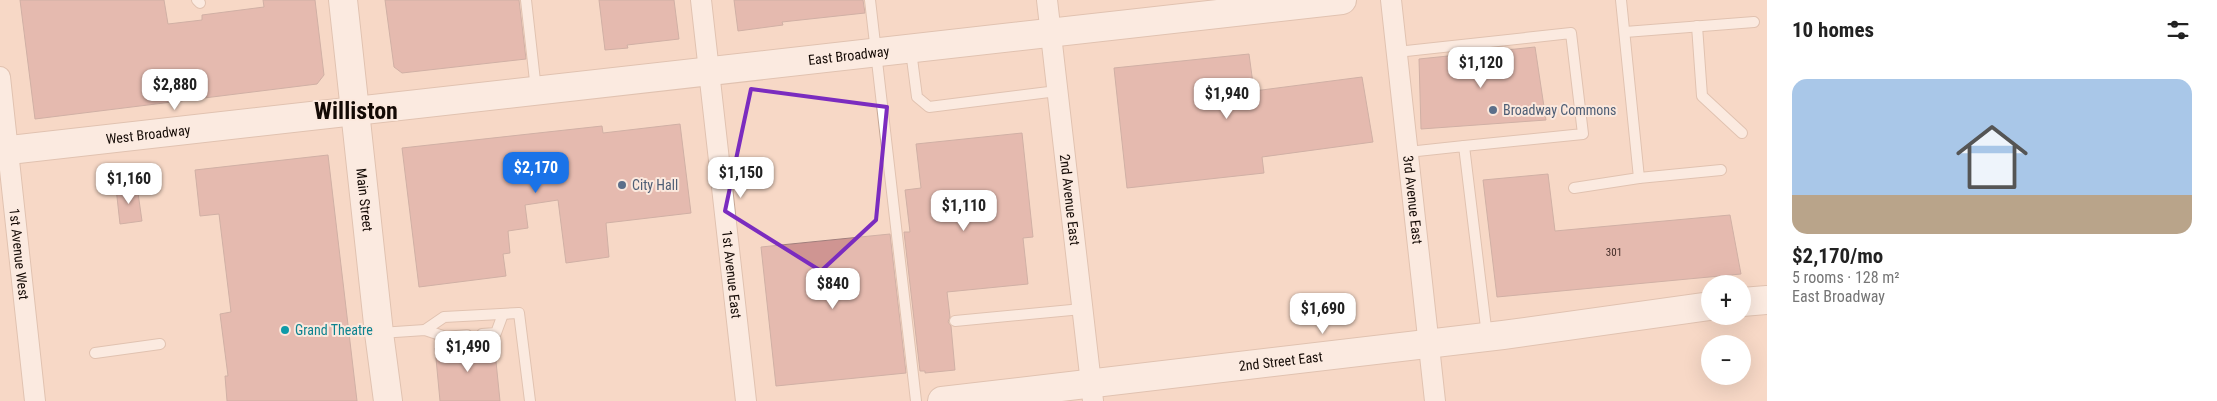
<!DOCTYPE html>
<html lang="en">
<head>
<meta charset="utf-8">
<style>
	:root { --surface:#fff; --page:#f6f6f6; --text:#222; --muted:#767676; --accent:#1a73e8 }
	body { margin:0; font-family:"Roboto Condensed",sans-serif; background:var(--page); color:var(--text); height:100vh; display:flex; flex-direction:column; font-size:19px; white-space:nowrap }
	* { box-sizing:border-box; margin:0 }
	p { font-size:16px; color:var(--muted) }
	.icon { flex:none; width:28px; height:28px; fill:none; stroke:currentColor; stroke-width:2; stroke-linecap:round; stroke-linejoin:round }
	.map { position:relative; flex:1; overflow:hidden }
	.sheet { display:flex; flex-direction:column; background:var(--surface); width:450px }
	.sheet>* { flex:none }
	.controls { position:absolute; left:1701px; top:275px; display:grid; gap:10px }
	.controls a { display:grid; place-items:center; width:50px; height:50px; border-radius:50%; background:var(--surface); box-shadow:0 5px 20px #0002; font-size:25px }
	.price { position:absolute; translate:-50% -42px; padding:0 11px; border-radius:10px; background:#fff; color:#222; font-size:16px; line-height:32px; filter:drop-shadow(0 1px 2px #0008) }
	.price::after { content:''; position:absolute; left:50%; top:30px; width:15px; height:11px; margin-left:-8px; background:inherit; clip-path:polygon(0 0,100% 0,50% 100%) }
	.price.active { background:var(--accent); color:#fff }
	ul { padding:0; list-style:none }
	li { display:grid; align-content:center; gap:10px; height:265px; padding:0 25px }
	li span { display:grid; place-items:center; height:155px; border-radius:15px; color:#555 }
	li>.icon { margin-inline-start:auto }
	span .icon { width:90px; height:90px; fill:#fffc; stroke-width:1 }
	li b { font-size:21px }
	h2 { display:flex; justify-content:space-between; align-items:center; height:60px; padding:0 25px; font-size:21px }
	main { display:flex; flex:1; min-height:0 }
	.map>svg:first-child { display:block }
</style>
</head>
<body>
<main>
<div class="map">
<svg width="1767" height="401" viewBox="0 0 1767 401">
	<rect width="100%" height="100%" fill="#f7d8c6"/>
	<g fill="#cf9592" stroke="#a07e7c">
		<polygon points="20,0 164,0 168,24 202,20 202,15 264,7 263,0 315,0 324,75 317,84 35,119"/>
		<polygon points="385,0 519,0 526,59 402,73 394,67"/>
		<polygon points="599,0 674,0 679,39 627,45 628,48 605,50"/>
		<polygon points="734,0 863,0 865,13 782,22 783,25 738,31"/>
		<polygon points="1535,47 1546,120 1421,129 1419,59"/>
		<polygon points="1249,54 1254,91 1362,77 1373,142 1262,157 1264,173 1127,188 1114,68"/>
		<polygon points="680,124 691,213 606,223 609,257 566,263 558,200 525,205 528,228 508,231 510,253 503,254 506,276 419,287 402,148 602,126 603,133"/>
		<polygon points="1022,133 1033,237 1023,238 1028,284 947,292 950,317 948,322 951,326 955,370 925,373 925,371 920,371 904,232 910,232 905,190 921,188 916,144"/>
		<polygon points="328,155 357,401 227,401 225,376 228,376 220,314 231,312 219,214 200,216 195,170"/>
		<polygon points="1548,174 1555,231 1730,215 1741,274 1497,297 1483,180"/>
		<polygon points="137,186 142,221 120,224 116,188"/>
		<polygon points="890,234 906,373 776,386 761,247"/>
		<polygon points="494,342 500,401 440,401 435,348"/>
	</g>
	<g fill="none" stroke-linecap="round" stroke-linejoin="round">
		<defs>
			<g id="lane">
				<polyline points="197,0 200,3"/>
				<polyline points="526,0 536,90"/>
				<polyline points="870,0 916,401"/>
				<polyline points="1697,26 1702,96 1742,133"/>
				<polyline points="1625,32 1754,22"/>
				<polyline points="911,51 917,97 929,107 1057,91"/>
				<polyline points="1397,52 1571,33 1583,134 1464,146"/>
				<polyline points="1408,152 1464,146 1487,336"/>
				<polyline points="1639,178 1721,170"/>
				<polyline points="1574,188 1639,178 1621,0"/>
				<polyline points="955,321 1082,309"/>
				<polyline points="425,330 444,317 519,313 530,401"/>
				<polyline points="380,333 425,330 446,337 467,335"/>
				<polyline points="482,334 496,333 503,314"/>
				<polyline points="95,353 160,344"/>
			</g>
			<g id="street">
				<path id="s1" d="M701 0 746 401"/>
				<path id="s2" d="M1047 0 1093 401"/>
				<path id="s3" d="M1391 0 1435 401"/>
				<path id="s4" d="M0 77 35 401"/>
			</g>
			<g id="secondary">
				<path id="s5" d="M0 151 1342 0"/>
				<polyline points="1742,302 1767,300"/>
				<path id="s6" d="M942 401 1503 335 1710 306"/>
			</g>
			<g id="primary">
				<path id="s7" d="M343 0 379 333 388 401"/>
			</g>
		</defs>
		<use href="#lane" stroke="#c5a796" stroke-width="12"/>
		<use href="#street" stroke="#c5a796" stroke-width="22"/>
		<use href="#secondary" stroke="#c5a796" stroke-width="30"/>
		<use href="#primary" stroke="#c5a796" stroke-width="30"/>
		<use href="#lane" stroke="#fff" stroke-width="10"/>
		<use href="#street" stroke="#fff" stroke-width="20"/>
		<use href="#secondary" stroke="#fff" stroke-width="28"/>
		<use href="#primary" stroke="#fff" stroke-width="28"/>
	</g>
	<path d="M0 0H1767V401H0ZM751 89 887 107 876 220 821 271 725 211Z" fill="#f7d8c6" fill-opacity=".55" fill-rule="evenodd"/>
	<path fill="none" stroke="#7b2cbf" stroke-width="4" stroke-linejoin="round" d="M751 89 887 107 876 220 821 271 725 211Z"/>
	<g fill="#5c6f8a" stroke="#fbe8dd" stroke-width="2">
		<circle cx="1493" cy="110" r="5"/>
		<circle cx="622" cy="185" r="5"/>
	</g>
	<circle fill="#0f9aa8" stroke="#fbe8dd" stroke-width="2" cx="285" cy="330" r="5"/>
	<g text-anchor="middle" stroke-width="4" stroke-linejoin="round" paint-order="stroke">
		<g font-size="11" fill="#432d28">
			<text x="1614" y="256">301</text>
		</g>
		<g font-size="14" fill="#140a05" stroke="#fbe8dd">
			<text dy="5" stroke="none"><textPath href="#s5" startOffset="854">East Broadway</textPath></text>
			<text dy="5" stroke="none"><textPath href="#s5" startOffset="149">West Broadway</textPath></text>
			<text dy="5" stroke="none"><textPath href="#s3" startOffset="201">3rd Avenue East</textPath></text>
			<text dy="5" stroke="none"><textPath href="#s7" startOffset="201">Main Street</textPath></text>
			<text dy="5" stroke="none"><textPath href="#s2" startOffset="201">2nd Avenue East</textPath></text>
			<text dy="5" stroke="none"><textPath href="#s4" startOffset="178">1st Avenue West</textPath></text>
			<text dy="5" stroke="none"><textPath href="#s1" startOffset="276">1st Avenue East</textPath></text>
			<text dy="5" stroke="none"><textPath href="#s6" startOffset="341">2nd Street East</textPath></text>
		</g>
		<g font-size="14" fill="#4e5e75" stroke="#fbe8dd" text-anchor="start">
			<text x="1503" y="115">Broadway Commons</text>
			<text x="632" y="190">City Hall</text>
		</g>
		<g font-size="14" fill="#0d838f" stroke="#fbe8dd" text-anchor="start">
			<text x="295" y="335">Grand Theatre</text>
		</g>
		<g font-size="24" font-weight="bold" fill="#140a05" stroke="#fbe8dd">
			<text x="356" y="119">Williston</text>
		</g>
	</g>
</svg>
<div class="controls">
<a>+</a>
<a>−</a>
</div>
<b class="price" style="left:1481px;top:89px">$1,120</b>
<b class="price" style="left:175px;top:111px">$2,880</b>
<b class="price" style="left:1227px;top:120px">$1,940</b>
<b class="price active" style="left:536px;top:194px">$2,170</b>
<b class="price" style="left:741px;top:199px">$1,150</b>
<b class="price" style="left:129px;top:205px">$1,160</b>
<b class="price" style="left:964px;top:232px">$1,110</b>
<b class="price" style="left:833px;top:310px">$840</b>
<b class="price" style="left:1323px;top:335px">$1,690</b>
<b class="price" style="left:468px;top:373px">$1,490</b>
</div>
<section class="sheet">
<h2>10 homes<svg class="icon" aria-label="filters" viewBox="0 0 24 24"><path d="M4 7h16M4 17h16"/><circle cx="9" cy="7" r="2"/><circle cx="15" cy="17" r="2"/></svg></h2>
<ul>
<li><span style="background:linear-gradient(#a9c7e8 75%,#b9a48a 0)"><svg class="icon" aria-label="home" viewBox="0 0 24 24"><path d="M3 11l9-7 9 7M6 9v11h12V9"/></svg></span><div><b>$2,170/mo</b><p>5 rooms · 128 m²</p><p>East Broadway</p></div></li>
</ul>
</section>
</main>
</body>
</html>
